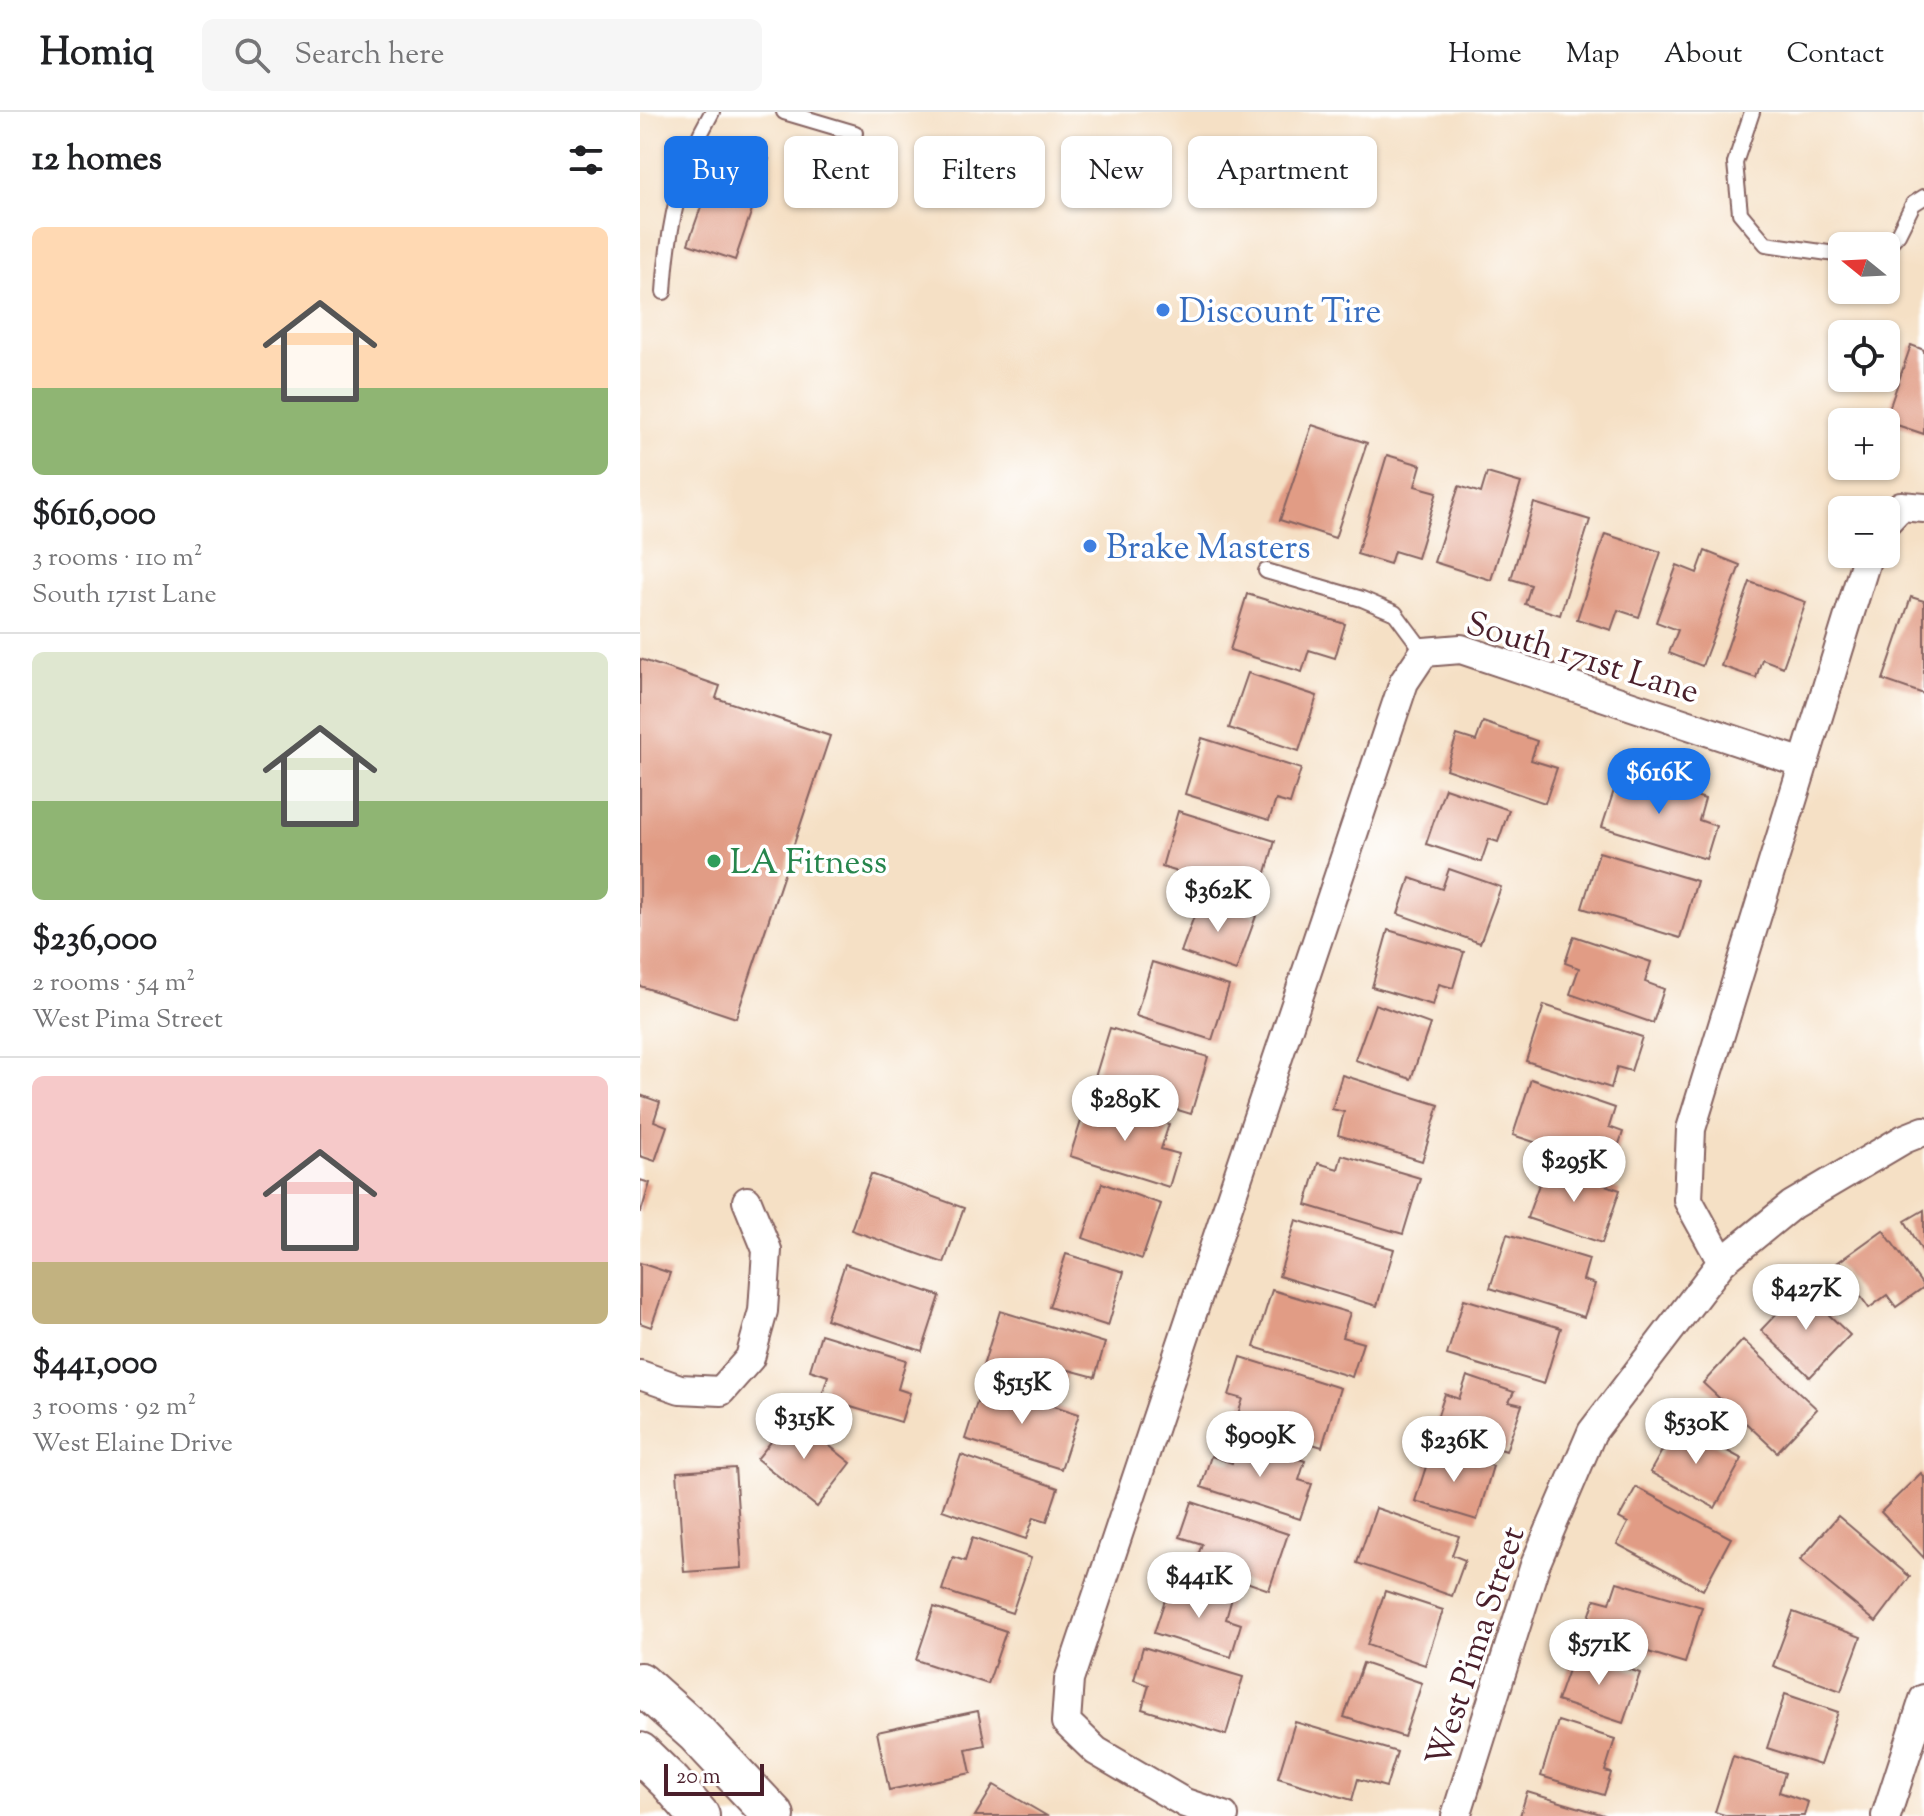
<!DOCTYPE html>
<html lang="en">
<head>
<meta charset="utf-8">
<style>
	:root { --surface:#fff; --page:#f6f6f6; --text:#202124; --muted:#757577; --line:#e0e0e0; --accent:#1a73e8 }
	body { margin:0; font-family:"Sorts Mill Goudy",serif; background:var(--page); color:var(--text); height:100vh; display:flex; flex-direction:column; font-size:30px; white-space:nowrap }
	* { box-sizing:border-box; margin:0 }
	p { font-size:26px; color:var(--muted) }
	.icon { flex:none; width:44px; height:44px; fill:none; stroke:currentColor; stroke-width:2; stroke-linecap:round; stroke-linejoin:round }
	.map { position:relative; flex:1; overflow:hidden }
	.drawer { display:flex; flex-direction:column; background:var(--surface); width:640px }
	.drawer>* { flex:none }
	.banner { position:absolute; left:24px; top:24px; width:760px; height:72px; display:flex; gap:16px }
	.needle { width:52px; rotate:288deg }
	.tools { position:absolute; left:1188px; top:120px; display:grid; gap:16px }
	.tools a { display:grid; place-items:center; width:72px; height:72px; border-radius:12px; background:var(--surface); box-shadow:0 2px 6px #0004; font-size:40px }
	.scale { position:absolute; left:24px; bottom:20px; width:100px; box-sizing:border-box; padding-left:8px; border:4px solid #4a1f2b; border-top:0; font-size:22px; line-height:28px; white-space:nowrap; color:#4a1f2b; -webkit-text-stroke:6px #fff; paint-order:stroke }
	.price { position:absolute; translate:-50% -68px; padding:0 18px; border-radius:28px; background:#fff; color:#222; font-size:26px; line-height:52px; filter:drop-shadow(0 2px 4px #0008) }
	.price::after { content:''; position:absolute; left:50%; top:48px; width:24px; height:18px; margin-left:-12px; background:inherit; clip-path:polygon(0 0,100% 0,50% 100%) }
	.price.on { background:var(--accent); color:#fff }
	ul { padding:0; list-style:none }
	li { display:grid; align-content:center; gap:16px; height:424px; padding:0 32px }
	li+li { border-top:2px solid var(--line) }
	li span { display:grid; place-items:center; height:248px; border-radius:12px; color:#555 }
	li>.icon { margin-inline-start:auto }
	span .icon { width:144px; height:144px; fill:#fffc; stroke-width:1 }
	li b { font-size:34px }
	h2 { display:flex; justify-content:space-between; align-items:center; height:96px; padding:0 32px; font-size:34px }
	.chip { padding:0 28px; border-radius:12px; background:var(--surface); box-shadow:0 2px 6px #0004; font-size:28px; line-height:72px }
	.chip.on { background:var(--accent); color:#fff }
	header { display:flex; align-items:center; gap:48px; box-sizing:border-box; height:112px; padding:0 40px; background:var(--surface); border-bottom:2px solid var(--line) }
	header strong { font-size:38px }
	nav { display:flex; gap:44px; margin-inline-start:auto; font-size:28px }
	.search { width:560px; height:72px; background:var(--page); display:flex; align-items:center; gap:20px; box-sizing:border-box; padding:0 28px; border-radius:12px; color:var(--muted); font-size:30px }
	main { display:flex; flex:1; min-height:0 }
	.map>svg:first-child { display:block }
</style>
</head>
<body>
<header>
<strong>Homiq</strong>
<div class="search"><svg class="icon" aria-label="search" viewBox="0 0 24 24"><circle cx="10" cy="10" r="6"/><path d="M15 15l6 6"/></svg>Search here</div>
<nav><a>Home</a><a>Map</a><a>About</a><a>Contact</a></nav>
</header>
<main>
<section class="drawer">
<h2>12 homes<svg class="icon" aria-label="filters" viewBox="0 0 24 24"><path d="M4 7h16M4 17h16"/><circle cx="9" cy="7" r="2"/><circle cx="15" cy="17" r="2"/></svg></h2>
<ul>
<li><span style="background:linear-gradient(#ffd9b3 65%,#8fb573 0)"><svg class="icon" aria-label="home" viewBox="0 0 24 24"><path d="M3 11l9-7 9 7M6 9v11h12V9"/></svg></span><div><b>$616,000</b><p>3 rooms · 110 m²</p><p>South 171st Lane</p></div></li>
<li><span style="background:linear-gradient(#dfe7d0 60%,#8fb573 0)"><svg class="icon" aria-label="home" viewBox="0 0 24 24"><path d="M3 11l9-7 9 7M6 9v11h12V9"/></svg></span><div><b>$236,000</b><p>2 rooms · 54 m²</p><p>West Pima Street</p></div></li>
<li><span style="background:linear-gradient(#f6c9c9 75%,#c2b280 0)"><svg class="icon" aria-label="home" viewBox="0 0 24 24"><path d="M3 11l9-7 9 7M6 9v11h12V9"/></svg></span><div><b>$441,000</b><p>3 rooms · 92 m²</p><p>West Elaine Drive</p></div></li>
</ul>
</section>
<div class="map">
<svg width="1284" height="1704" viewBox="0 0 1284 1704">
	<rect width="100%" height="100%" fill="#fff"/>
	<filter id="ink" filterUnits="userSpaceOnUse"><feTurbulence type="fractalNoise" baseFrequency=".0125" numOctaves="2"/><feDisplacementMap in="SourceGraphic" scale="16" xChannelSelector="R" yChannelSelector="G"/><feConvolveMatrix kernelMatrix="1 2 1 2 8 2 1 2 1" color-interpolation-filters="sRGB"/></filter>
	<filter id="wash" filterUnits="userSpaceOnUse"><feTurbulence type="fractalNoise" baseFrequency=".006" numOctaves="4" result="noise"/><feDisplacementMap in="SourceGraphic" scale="32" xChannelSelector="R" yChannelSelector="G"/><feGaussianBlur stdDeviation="1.8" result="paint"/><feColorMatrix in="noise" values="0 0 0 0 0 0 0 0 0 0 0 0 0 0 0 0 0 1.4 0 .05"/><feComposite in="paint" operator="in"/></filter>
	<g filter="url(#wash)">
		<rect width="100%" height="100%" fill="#f5e0c5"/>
		<g id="blocks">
			<g fill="#e19c85">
				<polygon points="80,30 129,47 95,148 48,132 63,89 53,85 60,66 67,68"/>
				<polygon points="1271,233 1284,238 1284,322 1245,309"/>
				<polygon points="672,313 727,331 695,426 640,408"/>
				<polygon points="747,343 781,353 775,374 797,380 777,446 754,439 750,452 717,442"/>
				<polygon points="847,361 881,371 851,468 794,450 819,374 841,381"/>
				<polygon points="894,391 950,408 920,503 885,492 891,473 871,467"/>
				<polygon points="965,422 1021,440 999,505 978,498 971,518 937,507"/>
				<polygon points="1065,439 1100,453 1062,554 1029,541 1038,518 1016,510 1037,453 1057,461"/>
				<polygon points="1110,470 1166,490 1143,555 1122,547 1116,566 1081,554"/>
				<polygon points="607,482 705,512 695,546 669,538 662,560 590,538"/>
				<polygon points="1271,485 1284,489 1284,582 1243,568"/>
				<polygon points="0,547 80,574 76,586 190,624 96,906 0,874"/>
				<polygon points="608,561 677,584 659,639 589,616"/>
				<polygon points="843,610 897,629 891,648 917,656 905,691 806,657 817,623 836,629"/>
				<polygon points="562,626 661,657 650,692 636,688 629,708 545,682"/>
				<polygon points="980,660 1065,687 1059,708 1076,714 1066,747 962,715"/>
				<polygon points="805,676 869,698 858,730 849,727 841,750 786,732"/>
				<polygon points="538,699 635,729 619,785 522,755"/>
				<polygon points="959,740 1057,769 1040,826 942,796"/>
				<polygon points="809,757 861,775 840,831 758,802 770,766 802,777"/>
				<polygon points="561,785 616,804 596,859 541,840"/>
				<polygon points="748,818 824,840 813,876 799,872 793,893 732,875"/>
				<polygon points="934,824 1011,850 1005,870 1024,877 1013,911 930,882 939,856 925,851"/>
				<polygon points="512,850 589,874 572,928 496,904"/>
				<polygon points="735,892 790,912 771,967 715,948"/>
				<polygon points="904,893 1002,925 991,959 977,955 971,976 886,949"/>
				<polygon points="470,916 568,945 551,1002 453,972"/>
				<polygon points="702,963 799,993 782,1049 698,1023 704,1000 692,997"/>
				<polygon points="891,967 975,996 969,1015 983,1020 971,1056 873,1023"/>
				<polygon points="0,983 20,990 14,1009 27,1014 15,1049 0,1044"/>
				<polygon points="448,987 529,1012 521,1037 539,1042 529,1075 430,1044"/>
				<polygon points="702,1043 780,1066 763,1122 666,1093 678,1051 698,1057"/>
				<polygon points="906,1053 980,1078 962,1131 887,1106"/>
				<polygon points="231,1062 324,1096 304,1151 211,1118"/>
				<polygon points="0,1068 10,1071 1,1100 0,1100"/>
				<polygon points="462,1071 521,1092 502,1147 443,1126"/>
				<polygon points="1284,1098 1284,1142 1265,1109"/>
				<polygon points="656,1108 754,1137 737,1194 639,1164"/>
				<polygon points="1243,1118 1284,1175 1256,1195 1247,1183 1229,1196 1197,1151"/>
				<polygon points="867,1122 949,1147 943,1168 955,1172 944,1205 850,1176"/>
				<polygon points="426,1142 484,1160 468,1214 409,1195"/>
				<polygon points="0,1151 30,1161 11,1215 0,1211"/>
				<polygon points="205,1152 300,1184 282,1239 186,1207"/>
				<polygon points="1161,1176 1210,1223 1170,1265 1121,1218"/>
				<polygon points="632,1178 710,1201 702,1225 723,1231 712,1265 614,1235"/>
				<polygon points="824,1187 921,1216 904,1272 807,1243"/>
				<polygon points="360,1199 465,1231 455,1265 429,1258 423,1278 343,1254"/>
				<polygon points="181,1222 266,1248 258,1277 270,1281 261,1310 181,1286 188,1264 170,1258"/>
				<polygon points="1103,1228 1177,1297 1137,1340 1063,1271"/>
				<polygon points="601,1245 700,1276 682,1335 596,1308 603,1287 589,1283"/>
				<polygon points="827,1264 874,1280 869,1290 882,1293 866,1339 794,1315 805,1282 819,1287"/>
				<polygon points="343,1271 439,1302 421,1357 325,1327"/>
				<polygon points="152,1304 211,1351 177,1395 117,1347"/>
				<polygon points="1037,1312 1102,1347 1075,1396 1010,1360"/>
				<polygon points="600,1327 665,1349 659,1368 672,1372 660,1407 561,1375 571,1344 592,1351"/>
				<polygon points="792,1336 853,1354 837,1408 775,1389"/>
				<polygon points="321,1343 418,1376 407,1409 394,1405 386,1427 302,1398"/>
				<polygon points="95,1356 102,1456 44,1460 37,1360"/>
				<polygon points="1281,1361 1284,1364 1284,1446 1241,1400"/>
				<polygon points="996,1375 1091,1426 1063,1478 977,1432 988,1411 979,1406"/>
				<polygon points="552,1390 648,1422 629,1478 555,1452 562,1432 540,1425"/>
				<polygon points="736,1396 819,1424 812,1443 825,1448 812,1484 717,1451"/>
				<polygon points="1198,1404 1270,1465 1236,1510 1160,1448"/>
				<polygon points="332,1426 391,1446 372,1501 302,1478 313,1445 325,1449"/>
				<polygon points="977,1470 1062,1495 1045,1551 944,1521 955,1487 970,1491"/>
				<polygon points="547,1471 592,1486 586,1507 601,1512 591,1545 514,1521 528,1479 543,1483"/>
				<polygon points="745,1479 803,1498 785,1553 727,1533"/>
				<polygon points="294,1495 366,1519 348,1572 276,1548"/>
				<polygon points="1153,1500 1221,1525 1201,1579 1133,1554"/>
				<polygon points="503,1535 603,1565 586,1623 502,1597 509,1573 494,1568"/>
				<polygon points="935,1538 1000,1561 983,1611 917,1589"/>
				<polygon points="723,1551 782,1571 764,1625 704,1605"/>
				<polygon points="1145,1582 1198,1600 1180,1653 1127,1636"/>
				<polygon points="338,1599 345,1633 326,1637 331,1661 249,1678 237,1620"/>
				<polygon points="918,1609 975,1627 965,1659 971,1661 964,1683 901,1664"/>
				<polygon points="655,1610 757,1640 746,1675 718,1667 712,1688 638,1666"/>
				<polygon points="1093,1644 1145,1661 1139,1680 1168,1690 1164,1704 1088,1704 1075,1700"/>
				<polygon points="354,1673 407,1704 335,1704"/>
				<polygon points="887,1680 964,1703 963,1704 880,1704"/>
			</g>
		</g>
	</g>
	<g filter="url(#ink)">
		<use href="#blocks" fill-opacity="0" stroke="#866361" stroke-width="2"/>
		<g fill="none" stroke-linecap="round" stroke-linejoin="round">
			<defs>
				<g id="lane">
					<polyline points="144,0 215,21"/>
					<polyline points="1112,0 1095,51 1100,101 1126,132 1202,143"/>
					<polyline points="1246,135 1258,122 1273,92 1284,85"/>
					<path d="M24 180C28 115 39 57 72 0"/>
					<polyline points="626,459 722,487 755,501 784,540"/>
				</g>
				<g id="street">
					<polyline points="1246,410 1261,394 1284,396"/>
					<polyline points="1082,1150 1048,1088 1051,1017 1228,442"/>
					<polyline points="0,1263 40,1277 81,1279 110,1246 123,1199 127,1138 107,1089"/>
					<polyline points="584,1704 545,1691 456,1639 426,1610 429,1568 764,570 784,540 821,537 1163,651"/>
					<polyline points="816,1704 895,1453 952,1320 1082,1150 1152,1093 1264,1027 1284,1019"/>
					<polyline points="1246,1704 1284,1587"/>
				</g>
				<g id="secondary">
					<polyline points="0,1571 56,1621 134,1704"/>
					<polyline points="0,1641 31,1671 59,1704"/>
				</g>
			</defs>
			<use href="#lane" stroke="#866361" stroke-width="18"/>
			<use href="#street" stroke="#866361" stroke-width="32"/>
			<use href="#secondary" stroke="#866361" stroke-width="44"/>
			<use href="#lane" stroke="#fff" stroke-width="14"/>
			<use href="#street" stroke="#fff" stroke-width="28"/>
			<use href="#secondary" stroke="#fff" stroke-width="40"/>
		</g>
	</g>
	<g fill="#3f7fe0" stroke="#fff" stroke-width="3">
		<circle cx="523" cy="198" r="8"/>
		<circle cx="450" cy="434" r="8"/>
	</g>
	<circle fill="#2e9e5b" stroke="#fff" stroke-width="3" cx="74" cy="749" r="8"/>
	<g text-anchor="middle" stroke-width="7" stroke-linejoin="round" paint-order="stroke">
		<g font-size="34" fill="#366cbe" stroke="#fff" text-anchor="start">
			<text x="539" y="210">Discount Tire</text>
			<text x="466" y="446">Brake Masters</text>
		</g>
		<g font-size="34" fill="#4a1f2b" stroke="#fff">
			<text transform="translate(943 544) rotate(17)" y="12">South 171st Lane</text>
			<text transform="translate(834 1534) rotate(-72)" y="12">West Pima Street</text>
		</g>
		<g font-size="34" fill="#27864d" stroke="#fff" text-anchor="start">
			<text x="90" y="761">LA Fitness</text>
		</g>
	</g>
</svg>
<div class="tools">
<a><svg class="needle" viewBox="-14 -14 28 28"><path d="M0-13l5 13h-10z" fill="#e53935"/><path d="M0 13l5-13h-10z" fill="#757577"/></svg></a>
<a><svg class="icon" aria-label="locate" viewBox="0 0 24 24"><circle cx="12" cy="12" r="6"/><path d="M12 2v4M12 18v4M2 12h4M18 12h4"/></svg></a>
<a>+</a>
<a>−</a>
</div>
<div class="scale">20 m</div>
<b class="price on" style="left:1019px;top:704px">$616K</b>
<b class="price" style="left:578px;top:822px">$362K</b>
<b class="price" style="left:485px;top:1031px">$289K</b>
<b class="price" style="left:934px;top:1092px">$295K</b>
<b class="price" style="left:1166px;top:1220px">$427K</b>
<b class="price" style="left:382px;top:1314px">$515K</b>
<b class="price" style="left:164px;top:1349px">$315K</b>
<b class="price" style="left:1056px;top:1354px">$530K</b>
<b class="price" style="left:620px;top:1367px">$909K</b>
<b class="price" style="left:814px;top:1372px">$236K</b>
<b class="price" style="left:559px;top:1508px">$441K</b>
<b class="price" style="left:959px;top:1575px">$571K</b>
<div class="banner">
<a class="chip on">Buy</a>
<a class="chip">Rent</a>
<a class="chip">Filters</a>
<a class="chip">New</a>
<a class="chip">Apartment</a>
</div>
</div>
</main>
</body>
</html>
